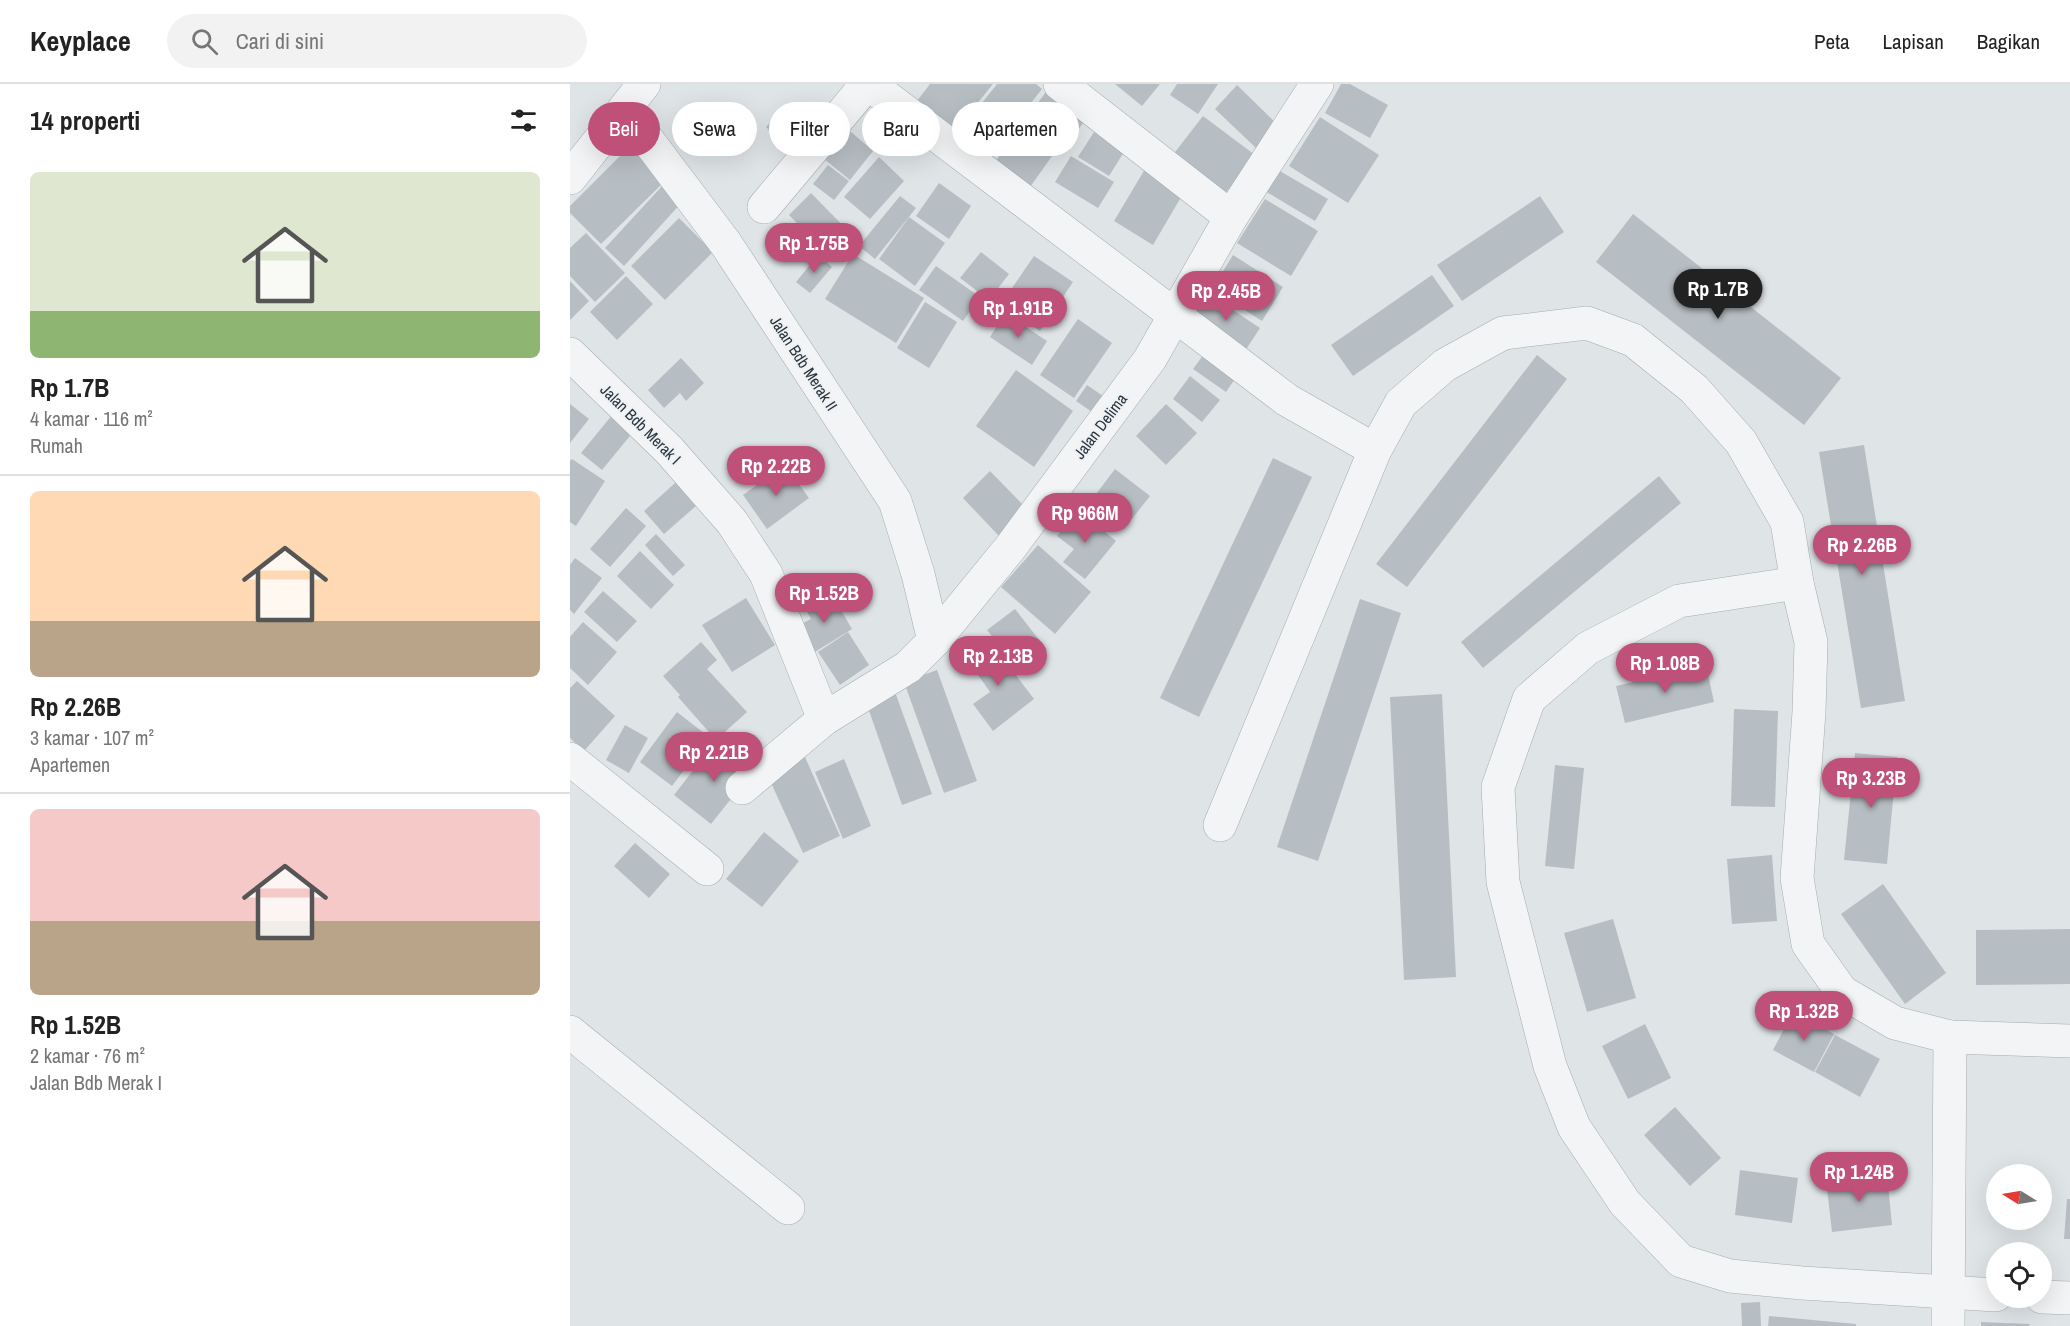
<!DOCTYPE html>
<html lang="id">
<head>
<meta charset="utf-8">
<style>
	:root { --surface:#fff; --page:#f2f2f2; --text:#222; --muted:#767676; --line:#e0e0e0; --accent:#bf5178 }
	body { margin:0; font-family:"Archivo Narrow",sans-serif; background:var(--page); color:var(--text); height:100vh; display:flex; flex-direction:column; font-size:22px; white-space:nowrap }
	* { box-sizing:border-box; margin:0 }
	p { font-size:20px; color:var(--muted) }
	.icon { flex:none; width:33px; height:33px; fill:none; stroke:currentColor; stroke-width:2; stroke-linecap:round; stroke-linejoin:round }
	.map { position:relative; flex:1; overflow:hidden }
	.side { display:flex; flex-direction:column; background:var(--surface); width:570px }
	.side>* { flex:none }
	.guide { position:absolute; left:18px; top:18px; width:570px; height:54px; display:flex; gap:12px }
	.needle { width:39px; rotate:281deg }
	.fabs { position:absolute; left:1416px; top:1080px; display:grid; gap:12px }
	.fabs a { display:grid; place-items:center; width:66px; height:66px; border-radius:50%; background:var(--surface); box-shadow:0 6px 24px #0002; font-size:30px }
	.price { position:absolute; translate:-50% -51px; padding:0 14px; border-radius:21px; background:var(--accent); color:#fff; font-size:20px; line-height:39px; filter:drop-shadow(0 2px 3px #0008) }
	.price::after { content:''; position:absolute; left:50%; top:36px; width:18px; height:14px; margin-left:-9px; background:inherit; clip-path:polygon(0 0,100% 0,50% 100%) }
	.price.current { background:#222; color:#fff }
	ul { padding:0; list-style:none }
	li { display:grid; align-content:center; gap:12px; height:318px; padding:0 30px }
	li+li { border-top:2px solid var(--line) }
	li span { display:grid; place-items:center; height:186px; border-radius:9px; color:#555 }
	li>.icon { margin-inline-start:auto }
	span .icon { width:108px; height:108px; fill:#fffc; stroke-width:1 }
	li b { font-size:26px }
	h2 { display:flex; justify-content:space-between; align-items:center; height:72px; padding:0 30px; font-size:26px }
	.chip { padding:0 21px; border-radius:27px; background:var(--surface); box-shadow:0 6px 24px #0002; font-size:21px; line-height:54px }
	.chip.current { background:var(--accent); color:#fff }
	header { display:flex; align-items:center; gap:36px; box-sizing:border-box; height:84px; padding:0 30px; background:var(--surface); border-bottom:2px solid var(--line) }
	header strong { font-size:28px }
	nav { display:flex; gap:33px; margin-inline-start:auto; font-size:21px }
	.search { width:420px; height:54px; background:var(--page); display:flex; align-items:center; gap:15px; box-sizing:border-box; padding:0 21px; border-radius:33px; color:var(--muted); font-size:22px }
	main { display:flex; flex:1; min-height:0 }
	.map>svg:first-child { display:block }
</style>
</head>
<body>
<header>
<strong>Keyplace</strong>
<div class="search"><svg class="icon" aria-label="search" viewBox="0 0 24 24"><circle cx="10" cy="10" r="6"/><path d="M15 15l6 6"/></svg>Cari di sini</div>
<nav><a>Peta</a><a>Lapisan</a><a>Bagikan</a></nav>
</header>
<main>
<section class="side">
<h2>14 properti<svg class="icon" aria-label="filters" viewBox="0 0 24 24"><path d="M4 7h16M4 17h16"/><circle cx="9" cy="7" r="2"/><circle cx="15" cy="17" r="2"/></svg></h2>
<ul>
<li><span style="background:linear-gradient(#dfe7d0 75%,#8fb573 0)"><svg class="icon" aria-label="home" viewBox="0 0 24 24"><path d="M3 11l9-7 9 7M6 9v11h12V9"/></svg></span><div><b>Rp 1.7B</b><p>4 kamar · 116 m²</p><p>Rumah</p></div></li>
<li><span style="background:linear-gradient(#ffd9b3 70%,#b9a48a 0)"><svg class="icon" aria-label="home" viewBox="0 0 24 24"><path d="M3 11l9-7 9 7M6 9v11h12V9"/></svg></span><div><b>Rp 2.26B</b><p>3 kamar · 107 m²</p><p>Apartemen</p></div></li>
<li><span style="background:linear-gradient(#f6c9c9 60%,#b9a48a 0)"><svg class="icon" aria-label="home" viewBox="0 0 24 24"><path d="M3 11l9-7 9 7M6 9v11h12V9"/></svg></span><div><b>Rp 1.52B</b><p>2 kamar · 76 m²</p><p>Jalan Bdb Merak I</p></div></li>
</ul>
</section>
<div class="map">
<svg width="1500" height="1242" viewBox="0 0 1500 1242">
	<rect width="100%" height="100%" fill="#dfe4e7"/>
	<g fill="#b7bec3">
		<polygon points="360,0 423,0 384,48 347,17"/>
		<polygon points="427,0 466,0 472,5 415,77 385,53"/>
		<polygon points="545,0 590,0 572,22"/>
		<polygon points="607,0 648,0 628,30 600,11"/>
		<polygon points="771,0 780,0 818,21 800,54 755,29"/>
		<polygon points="667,1 708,41 686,64 645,25"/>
		<polygon points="476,8 515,36 493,68 453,39"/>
		<polygon points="218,19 242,42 219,66 196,43"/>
		<polygon points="633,32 685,71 654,111 602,72"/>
		<polygon points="750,33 809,71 778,119 719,82"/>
		<polygon points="280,47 303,67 280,96 249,71 264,52 271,58"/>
		<polygon points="447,47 482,72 458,106 423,81"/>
		<polygon points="524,48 554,68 539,92 508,73"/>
		<polygon points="63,59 98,94 31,160 0,129 0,122"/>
		<polygon points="501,72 544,98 528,124 485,98"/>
		<polygon points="309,73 334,97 300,135 274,113"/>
		<polygon points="258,81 279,97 264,116 243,100"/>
		<polygon points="575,85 614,108 583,161 544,137"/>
		<polygon points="708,86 758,115 745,137 695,107"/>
		<polygon points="369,99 401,122 379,155 346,132"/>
		<polygon points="94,100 113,117 54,182 35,164"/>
		<polygon points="241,109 284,153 262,175 219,131"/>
		<polygon points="330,112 346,124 305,175 289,162"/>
		<polygon points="970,112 994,148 892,217 867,181"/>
		<polygon points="695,115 748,147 721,192 667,159"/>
		<polygon points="1063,130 1271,294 1234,341 1026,178"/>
		<polygon points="339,133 375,159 345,202 309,175"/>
		<polygon points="109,134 143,168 95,216 61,182"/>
		<polygon points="16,149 55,189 25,218 0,192 0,164"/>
		<polygon points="411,168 439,190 419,216 390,194"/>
		<polygon points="283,170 354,214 326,259 255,215"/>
		<polygon points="248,171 262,183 240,209 226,198"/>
		<polygon points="663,171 713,203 692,237 642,205"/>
		<polygon points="464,172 503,198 470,247 431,220"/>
		<polygon points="366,182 410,213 393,237 349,206"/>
		<polygon points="862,191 884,222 783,292 761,261"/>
		<polygon points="56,192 83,220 47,256 20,228"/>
		<polygon points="0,197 19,217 0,236"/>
		<polygon points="637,209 690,244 675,267 622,231"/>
		<polygon points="355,218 387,238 359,284 327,264"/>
		<polygon points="435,229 477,257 462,281 420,253"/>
		<polygon points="508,235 542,259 504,314 470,291"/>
		<polygon points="637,266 669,289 656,308 623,285"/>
		<polygon points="967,271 997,295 837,503 806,480"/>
		<polygon points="111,274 134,299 116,317 110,309 94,324 78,306"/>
		<polygon points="446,286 503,327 464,383 406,342"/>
		<polygon points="620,292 650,316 632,338 603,315"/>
		<polygon points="517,301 536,314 525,330 506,317"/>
		<polygon points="0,320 19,335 0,359"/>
		<polygon points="596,320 627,349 596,381 566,352"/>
		<polygon points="43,330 64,347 32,386 11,369"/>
		<polygon points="1294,361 1335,617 1291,624 1249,368"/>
		<polygon points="703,374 742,393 629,633 590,614"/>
		<polygon points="2,375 35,397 6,442 0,438 0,377"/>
		<polygon points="215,381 239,414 197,445 173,411"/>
		<polygon points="545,385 580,412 554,445 520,418"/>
		<polygon points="420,387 457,425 429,452 393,414"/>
		<polygon points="114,391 135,414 94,450 74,427"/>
		<polygon points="1089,392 1111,419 913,584 891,558"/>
		<polygon points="56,424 76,442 40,483 20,465"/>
		<polygon points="508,426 546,457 515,495 493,478 504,465 487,452"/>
		<polygon points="86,450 115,481 103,492 75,461"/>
		<polygon points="468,461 521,508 485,550 431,503"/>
		<polygon points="70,467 104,501 81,525 47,492"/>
		<polygon points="5,474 32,494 4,530 0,526 0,481"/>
		<polygon points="33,507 67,537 47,558 14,528"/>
		<polygon points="261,509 282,545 240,571 229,541 241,535 235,524"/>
		<polygon points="176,514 205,561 162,588 132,541"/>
		<polygon points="790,515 831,529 748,777 707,763"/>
		<polygon points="445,525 477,566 450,587 417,546"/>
		<polygon points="13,538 47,568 18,601 0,584 0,553"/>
		<polygon points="278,548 299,581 270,601 248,568"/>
		<polygon points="131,558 147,576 137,585 177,628 146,656 108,613 110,611 93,592"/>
		<polygon points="421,558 464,615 423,647 403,620 420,608 397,575"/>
		<polygon points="1136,581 1144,618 1055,639 1046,602"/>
		<polygon points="367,586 407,697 374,709 334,598"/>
		<polygon points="7,597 45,632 14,667 0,654 0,604"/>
		<polygon points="325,608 362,710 332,721 296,618"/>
		<polygon points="872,610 886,893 834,896 820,613"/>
		<polygon points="1164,625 1208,627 1205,723 1161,722"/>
		<polygon points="107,628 139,653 102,702 70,678"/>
		<polygon points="55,641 78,654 59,689 36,676"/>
		<polygon points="146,657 183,687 141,740 104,711"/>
		<polygon points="1285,669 1327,673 1317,780 1274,776"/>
		<polygon points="235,673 270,752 233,769 197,690"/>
		<polygon points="274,675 301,742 273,755 245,688"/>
		<polygon points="985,681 1014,684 1004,785 975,782"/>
		<polygon points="194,748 229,777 192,823 156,795"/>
		<polygon points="65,759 100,790 79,814 44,782"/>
		<polygon points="1202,771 1207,837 1162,840 1157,775"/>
		<polygon points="1313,800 1376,889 1335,920 1271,830"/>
		<polygon points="1043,835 1066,914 1017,928 994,849"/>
		<polygon points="1500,845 1500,900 1406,901 1406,846"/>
		<polygon points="1223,928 1264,950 1244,988 1203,966"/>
		<polygon points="1075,940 1101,994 1058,1015 1032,962"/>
		<polygon points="1265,951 1310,975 1290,1013 1245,988"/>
		<polygon points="1105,1023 1151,1074 1120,1102 1074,1051"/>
		<polygon points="1170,1086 1228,1094 1222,1139 1165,1131"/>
		<polygon points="1317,1090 1322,1141 1262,1148 1256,1096"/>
		<polygon points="1497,1115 1500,1115 1500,1155 1494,1155"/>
		<polygon points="1190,1218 1191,1242 1172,1242 1171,1219"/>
		<polygon points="1199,1232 1286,1240 1286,1242 1198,1242"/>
		<polygon points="1411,1238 1460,1240 1459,1242 1411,1242"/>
	</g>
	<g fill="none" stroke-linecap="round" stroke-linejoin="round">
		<defs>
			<g id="minor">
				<polyline points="299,0 717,316 805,366 650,741"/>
				<polyline points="490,0 661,133"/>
				<polyline points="55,26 156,160 325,417 348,490 364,557"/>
				<polyline points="0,94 74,0"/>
				<polyline points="194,123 297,0"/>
				<polyline points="0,270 99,366 162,438 196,490 254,635"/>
				<polyline points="805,366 831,319 875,281 933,249 1017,239 1063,256 1124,305 1171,358 1217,438 1227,499 1241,558 1239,628 1227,794 1238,860 1272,908 1325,939 1380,953 1500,957"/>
				<polyline points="1227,499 1109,517 1018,564 959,615 928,703 933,798 980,982 1004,1043 1055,1119 1111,1177 1160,1192 1232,1199 1426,1211"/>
				<polyline points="0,675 137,785"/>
				<polyline points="172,704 254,635 338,583 364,557 440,464 580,275 661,133 747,0"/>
				<polyline points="0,948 218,1124"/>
				<polyline points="1472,1213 1500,1214"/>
				<polyline points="1378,1242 1380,953"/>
			</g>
		</defs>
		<use href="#minor" stroke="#a5acb0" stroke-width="34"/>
		<use href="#minor" stroke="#f2f4f6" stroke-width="33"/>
	</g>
	<g text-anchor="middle" stroke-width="4.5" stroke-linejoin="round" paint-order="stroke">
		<g font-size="16" fill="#2a343c" stroke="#eff2f5">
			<text transform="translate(234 279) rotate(57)" y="6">Jalan Bdb Merak II</text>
			<text transform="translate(71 340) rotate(45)" y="6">Jalan Bdb Merak I</text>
			<text transform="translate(530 342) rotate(-53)" y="6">Jalan Delima</text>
		</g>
	</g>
</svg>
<div class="fabs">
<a><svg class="needle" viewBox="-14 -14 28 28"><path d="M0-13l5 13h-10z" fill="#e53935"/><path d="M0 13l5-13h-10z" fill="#767676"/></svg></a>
<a><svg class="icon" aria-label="locate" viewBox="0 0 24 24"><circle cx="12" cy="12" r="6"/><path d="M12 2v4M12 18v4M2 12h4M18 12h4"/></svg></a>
</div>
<b class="price" style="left:244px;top:190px">Rp 1.75B</b>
<b class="price current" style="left:1148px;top:236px">Rp 1.7B</b>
<b class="price" style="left:656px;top:238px">Rp 2.45B</b>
<b class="price" style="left:448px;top:255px">Rp 1.91B</b>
<b class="price" style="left:206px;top:413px">Rp 2.22B</b>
<b class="price" style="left:515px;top:460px">Rp 966M</b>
<b class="price" style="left:1292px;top:492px">Rp 2.26B</b>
<b class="price" style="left:254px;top:540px">Rp 1.52B</b>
<b class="price" style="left:428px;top:603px">Rp 2.13B</b>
<b class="price" style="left:1095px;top:610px">Rp 1.08B</b>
<b class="price" style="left:144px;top:699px">Rp 2.21B</b>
<b class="price" style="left:1301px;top:725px">Rp 3.23B</b>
<b class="price" style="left:1234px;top:958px">Rp 1.32B</b>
<b class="price" style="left:1289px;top:1119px">Rp 1.24B</b>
<div class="guide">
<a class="chip current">Beli</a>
<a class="chip">Sewa</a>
<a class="chip">Filter</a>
<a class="chip">Baru</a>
<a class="chip">Apartemen</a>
</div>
</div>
</main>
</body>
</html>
